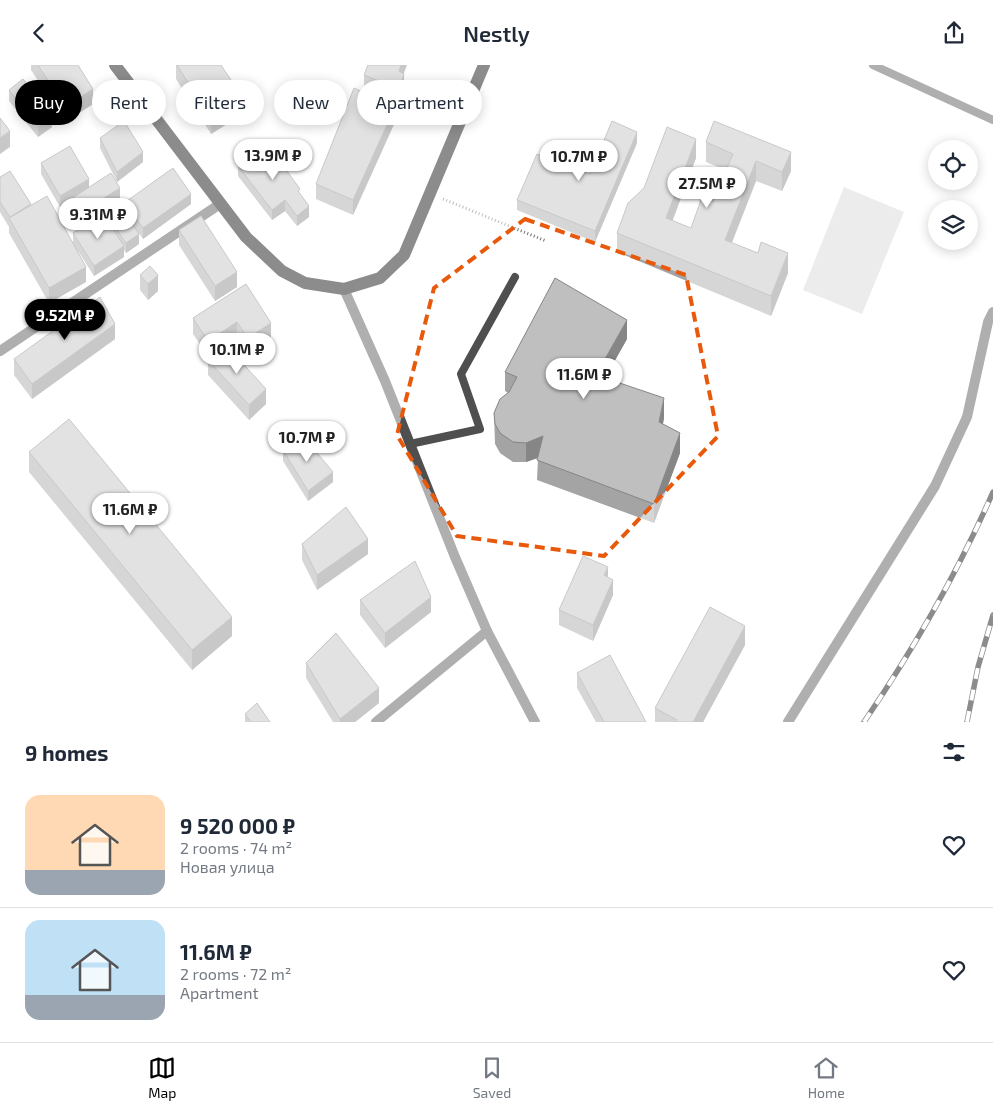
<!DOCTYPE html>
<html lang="en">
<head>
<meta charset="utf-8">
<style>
	:root { --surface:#fff; --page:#f2f2f3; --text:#1f2937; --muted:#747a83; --line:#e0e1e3; --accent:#000 }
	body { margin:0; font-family:"Exo 2",sans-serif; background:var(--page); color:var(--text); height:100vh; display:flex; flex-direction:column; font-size:19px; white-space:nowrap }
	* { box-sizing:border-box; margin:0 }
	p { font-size:16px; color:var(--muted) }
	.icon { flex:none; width:28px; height:28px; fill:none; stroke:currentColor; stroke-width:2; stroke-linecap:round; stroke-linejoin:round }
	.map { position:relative; height:657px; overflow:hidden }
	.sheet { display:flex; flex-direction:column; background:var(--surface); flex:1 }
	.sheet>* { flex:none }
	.top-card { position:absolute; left:15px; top:15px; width:500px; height:45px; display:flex; gap:10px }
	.controls { position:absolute; left:928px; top:75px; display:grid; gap:10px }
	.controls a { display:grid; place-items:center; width:50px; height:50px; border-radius:50%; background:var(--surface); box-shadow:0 2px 12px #0003; font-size:25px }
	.price { position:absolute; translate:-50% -42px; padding:0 11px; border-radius:18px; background:#fff; color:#222; font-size:16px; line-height:32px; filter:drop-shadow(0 1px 2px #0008) }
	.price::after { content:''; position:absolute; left:50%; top:30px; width:15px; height:11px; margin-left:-8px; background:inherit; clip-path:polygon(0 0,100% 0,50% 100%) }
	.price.on { background:var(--accent); color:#fff }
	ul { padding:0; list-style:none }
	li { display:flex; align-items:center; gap:15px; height:125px; padding:0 25px }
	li+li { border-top:1px solid var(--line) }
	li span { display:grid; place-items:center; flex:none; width:140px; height:100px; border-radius:15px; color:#555 }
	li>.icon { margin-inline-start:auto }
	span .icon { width:60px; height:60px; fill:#fffc; stroke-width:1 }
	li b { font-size:21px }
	h2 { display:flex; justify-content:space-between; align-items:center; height:60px; padding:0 25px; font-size:21px }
	.tag { padding:0 18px; border-radius:22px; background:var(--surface); box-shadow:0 2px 12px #0003; font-size:18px; line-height:45px }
	.tag.on { background:var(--accent); color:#fff }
	header { display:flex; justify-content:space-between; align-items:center; height:65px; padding:0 25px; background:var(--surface); font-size:22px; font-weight:600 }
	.menu { display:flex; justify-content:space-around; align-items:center; height:70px; border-top:1px solid var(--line); background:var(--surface); font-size:14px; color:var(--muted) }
	.menu a { display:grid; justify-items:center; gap:2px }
	.menu .on { color:var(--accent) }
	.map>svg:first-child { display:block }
</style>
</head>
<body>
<header><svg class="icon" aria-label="back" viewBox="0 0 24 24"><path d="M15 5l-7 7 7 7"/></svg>Nestly<svg class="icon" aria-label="share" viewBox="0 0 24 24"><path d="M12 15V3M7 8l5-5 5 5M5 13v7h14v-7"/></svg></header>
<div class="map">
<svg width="993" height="657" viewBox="0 0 993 657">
	<rect width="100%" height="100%" fill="#fff"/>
	<polygon fill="#d6d6d6" points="844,122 904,147 862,249 803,225"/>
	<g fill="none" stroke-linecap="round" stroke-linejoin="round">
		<polyline stroke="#717171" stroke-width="3" stroke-dasharray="1 2.5" stroke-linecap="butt" points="443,134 546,176"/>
		<g stroke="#4f4f4f" stroke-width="8">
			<polyline points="873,0 993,55"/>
			<polyline points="410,379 480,364 461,309 515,212"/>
		</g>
		<g stroke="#4f4f4f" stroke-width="10">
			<polyline points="344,224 385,316 455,492 487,566 535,657"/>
			<polyline points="0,286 220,139"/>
			<polyline points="376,657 487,566"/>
			<polyline points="788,657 935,421 967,352 988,257 993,247"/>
		</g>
		<polyline stroke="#000" stroke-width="12" points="115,0 246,172 282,206 305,218 344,224 380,213 404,190 484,0"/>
		<defs>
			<g id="rail">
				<path d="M864 657C913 585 958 507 993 427"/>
				<polyline points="967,657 978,602 993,550"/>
			</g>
		</defs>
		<use href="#rail" stroke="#000" stroke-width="5.5"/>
		<use href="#rail" stroke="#fff" stroke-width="4" stroke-dasharray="11" stroke-linecap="butt"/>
	</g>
	<g fill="#a4a4a4">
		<polygon points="31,0 78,0 93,39 65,57 31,5"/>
		<polygon points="176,0 221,0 243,49 211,69 176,14"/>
		<polygon points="404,9 404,24 399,39 364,26 364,10"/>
		<polygon points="9,25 52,62 38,72 9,36"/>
		<polygon points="395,57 353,150 316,134 316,119"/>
		<polygon points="100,73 143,97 117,117 100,83"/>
		<polygon points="706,77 791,106 782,126 756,116 732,178 788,208 771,251 617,187 617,168 696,93 672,156 691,163 711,136 711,118 725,107 726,105 706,97"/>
		<polygon points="637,78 595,177 517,145 517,135 590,109"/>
		<polygon points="41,98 89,122 120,133 83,157 74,142 74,133 60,142 41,109"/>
		<polygon points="238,101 300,129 309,152 297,161 285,146 272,155 238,111"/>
		<polygon points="0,112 73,178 73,168 105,153 105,148 124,148 124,138 191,139 143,174 131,158 139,179 126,188 124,185 124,192 94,211 78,186 86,217 49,238 9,168 9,162 0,147"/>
		<polygon points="179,165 237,222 215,236 179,180"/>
		<polygon points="140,210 158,226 148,235 140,225"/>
		<polygon points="246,219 271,273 248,289 237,272 226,279 266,339 249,355 208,310 208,295 222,282 208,291 193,269 193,253"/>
		<polygon points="115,274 32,334 14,310 14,294"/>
		<polygon points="627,274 605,313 664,353 663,359 680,388 654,458 537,415 538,393 526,397 513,397 500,388 495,379 494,348 508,328 505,326 505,307"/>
		<polygon points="283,385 333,417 308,436 283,396"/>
		<polygon points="29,387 232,571 192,605 29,407"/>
		<polygon points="302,479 368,489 317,525 302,495"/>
		<polygon points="608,512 613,530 593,576 559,560 559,545"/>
		<polygon points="360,535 431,547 385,583 360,550"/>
		<polygon points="745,580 703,657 655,657 655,643"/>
		<polygon points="306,598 379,638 355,657 333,657 306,613"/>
		<polygon points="577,608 646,657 596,657 577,623"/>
		<polygon points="245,649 270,657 245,657"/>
	</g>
	<g fill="#868686">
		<polygon points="401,0 407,0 399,21 399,6"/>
		<polygon points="404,9 404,24 399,39 399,24"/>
		<polygon points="93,24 93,39 65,57 65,42"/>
		<polygon points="243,33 243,49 211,69 211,54"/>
		<polygon points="395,42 395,57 353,150 353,135"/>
		<polygon points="52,51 52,62 38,72 38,62"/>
		<polygon points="10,66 10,82 0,89 0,73"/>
		<polygon points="637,67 637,78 595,177 595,166"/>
		<polygon points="696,74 696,93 666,173 666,153"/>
		<polygon points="143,87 143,97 117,117 117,107"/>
		<polygon points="791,87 791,106 782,126 782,107"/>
		<polygon points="756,96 756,116 725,194 725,175"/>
		<polygon points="89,114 89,124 60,142 60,131"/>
		<polygon points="120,123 120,133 83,157 83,146"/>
		<polygon points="191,129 191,139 143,174 143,163"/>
		<polygon points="285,135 285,146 272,155 272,145"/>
		<polygon points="309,141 309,152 297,161 297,151"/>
		<polygon points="139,169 139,179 126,188 126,178"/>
		<polygon points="124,181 124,192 94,211 94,201"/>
		<polygon points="788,188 788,208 771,251 771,231"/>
		<polygon points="86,202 86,217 49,238 49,223"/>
		<polygon points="237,207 237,222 215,236 215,221"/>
		<polygon points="158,210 158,226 148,235 148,219"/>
		<polygon points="627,255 627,274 596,329 596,310"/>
		<polygon points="237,257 237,272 208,291 208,276"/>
		<polygon points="271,258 271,273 248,289 248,273"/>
		<polygon points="115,259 115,274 32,334 32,319"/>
		<polygon points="266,324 266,339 249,355 249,340"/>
		<polygon points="664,333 664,353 659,377 659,357"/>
		<polygon points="680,368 680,388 654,458 654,439"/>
		<polygon points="543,371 543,391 526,397 526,378"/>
		<polygon points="333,407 333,417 308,436 308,426"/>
		<polygon points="368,474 368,489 317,525 317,510"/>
		<polygon points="608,502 608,518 604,510"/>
		<polygon points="613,515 613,530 593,576 593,560"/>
		<polygon points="431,532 431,547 385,583 385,568"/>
		<polygon points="232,552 232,571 192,605 192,585"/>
		<polygon points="745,561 745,580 703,657 693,657"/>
		<polygon points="379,623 379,638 355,657 340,657 340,654"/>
	</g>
	<g fill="#bfbfbf" stroke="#868686">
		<polygon points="38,0 78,0 93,24 65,42"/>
		<polygon points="177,0 221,0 243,33 211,54"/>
		<polygon points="368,0 401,0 399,6 404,9 399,24 364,10"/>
		<polygon points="23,14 52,51 38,62 9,25"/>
		<polygon points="354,23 395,42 353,135 316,119"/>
		<polygon points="0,53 10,66 0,73"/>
		<polygon points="124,56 143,87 117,107 100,73"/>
		<polygon points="612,56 637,67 595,166 517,135 537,89 590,109"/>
		<polygon points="714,56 791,87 782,107 756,96 725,175 758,188 761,177 788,188 771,231 617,168 628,138 644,123 667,62 696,74 666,153 691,163 702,132 713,137 719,121 711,118 717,105 725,107 733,89 706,77"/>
		<polygon points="268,80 300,124 298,126 309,141 297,151 285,135 272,145 238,101"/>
		<polygon points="70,81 89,114 60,131 41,98"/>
		<polygon points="173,103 191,129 143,163 124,138"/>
		<polygon points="10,106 31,139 10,152 0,137 0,112"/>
		<polygon points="111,108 120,123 83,146 74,132"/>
		<polygon points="47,131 86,202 49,223 9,153"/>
		<polygon points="118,139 139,169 126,178 105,148"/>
		<polygon points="103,149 124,181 94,201 73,168"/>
		<polygon points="201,151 237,207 215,221 179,165"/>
		<polygon points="150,201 158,210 148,219 140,210"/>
		<polygon points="555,213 627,255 596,310 664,333 659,357 680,368 654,439 537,395 543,371 526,378 513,377 500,368 495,359 494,348 500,334 509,327 517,312 505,307"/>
		<polygon points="246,219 271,258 248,273 237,257 208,276 193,253"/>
		<polygon points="100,232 115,259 32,319 14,294"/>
		<polygon points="225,279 266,324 249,340 208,295"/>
		<polygon points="69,354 232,552 192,585 29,387"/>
		<polygon points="302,370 333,407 308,426 283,385"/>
		<polygon points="346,442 368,474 317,510 302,479"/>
		<polygon points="583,491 608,502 604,510 613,515 593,560 559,545"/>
		<polygon points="415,496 431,532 385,568 360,535"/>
		<polygon points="710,542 745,561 693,657 676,657 677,655 655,643"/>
		<polygon points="336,568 379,623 340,654 306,598"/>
		<polygon points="610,590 646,657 604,657 577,608"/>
		<polygon points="257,638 270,657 251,657 245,649"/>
	</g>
	<path d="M0 0H993V657H0ZM525 154 686 210 718 371 604 491 457 471 397 370 434 223Z" fill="#fff" fill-opacity=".55" fill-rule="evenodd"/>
	<path fill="none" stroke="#e8590c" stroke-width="4" stroke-dasharray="10 6" stroke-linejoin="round" d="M525 154 686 210 718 371 604 491 457 471 397 370 434 223Z"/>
</svg>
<div class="controls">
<a><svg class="icon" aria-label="locate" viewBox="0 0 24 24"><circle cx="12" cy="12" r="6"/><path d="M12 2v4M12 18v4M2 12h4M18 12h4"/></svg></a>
<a><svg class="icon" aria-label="layers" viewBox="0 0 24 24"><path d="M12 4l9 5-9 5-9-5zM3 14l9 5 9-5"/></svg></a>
</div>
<b class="price" style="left:273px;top:116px">13.9M ₽</b>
<b class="price" style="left:579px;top:117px">10.7M ₽</b>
<b class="price" style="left:707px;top:144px">27.5M ₽</b>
<b class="price" style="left:98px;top:175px">9.31M ₽</b>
<b class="price on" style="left:65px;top:276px">9.52M ₽</b>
<b class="price" style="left:237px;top:310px">10.1M ₽</b>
<b class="price" style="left:584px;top:335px">11.6M ₽</b>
<b class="price" style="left:307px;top:398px">10.7M ₽</b>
<b class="price" style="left:130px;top:470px">11.6M ₽</b>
<div class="top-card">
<a class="tag on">Buy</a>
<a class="tag">Rent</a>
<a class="tag">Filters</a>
<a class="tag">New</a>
<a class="tag">Apartment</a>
</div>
</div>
<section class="sheet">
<h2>9 homes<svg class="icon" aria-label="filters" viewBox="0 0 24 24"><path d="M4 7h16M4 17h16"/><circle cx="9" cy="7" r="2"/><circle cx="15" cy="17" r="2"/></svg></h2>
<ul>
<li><span style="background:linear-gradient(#ffd9b3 75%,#9aa5b1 0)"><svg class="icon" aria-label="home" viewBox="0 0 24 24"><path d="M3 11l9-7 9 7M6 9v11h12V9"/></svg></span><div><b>9 520 000 ₽</b><p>2 rooms · 74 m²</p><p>Новая улица</p></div><svg class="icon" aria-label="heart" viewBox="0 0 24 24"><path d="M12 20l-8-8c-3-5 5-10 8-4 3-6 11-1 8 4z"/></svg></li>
<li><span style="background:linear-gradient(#bfe0f5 75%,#9aa5b1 0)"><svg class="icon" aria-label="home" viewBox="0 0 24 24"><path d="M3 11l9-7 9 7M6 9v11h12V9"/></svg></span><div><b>11.6M ₽</b><p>2 rooms · 72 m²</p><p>Apartment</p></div><svg class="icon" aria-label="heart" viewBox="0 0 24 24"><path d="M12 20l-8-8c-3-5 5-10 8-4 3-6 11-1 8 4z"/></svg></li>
</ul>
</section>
<nav class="menu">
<a class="on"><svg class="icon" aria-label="map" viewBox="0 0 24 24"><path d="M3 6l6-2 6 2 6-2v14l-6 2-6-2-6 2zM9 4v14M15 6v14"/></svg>Map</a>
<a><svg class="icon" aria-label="saved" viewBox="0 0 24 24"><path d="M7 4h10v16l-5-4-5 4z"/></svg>Saved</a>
<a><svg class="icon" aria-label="home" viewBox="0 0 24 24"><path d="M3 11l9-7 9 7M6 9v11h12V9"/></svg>Home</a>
</nav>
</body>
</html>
